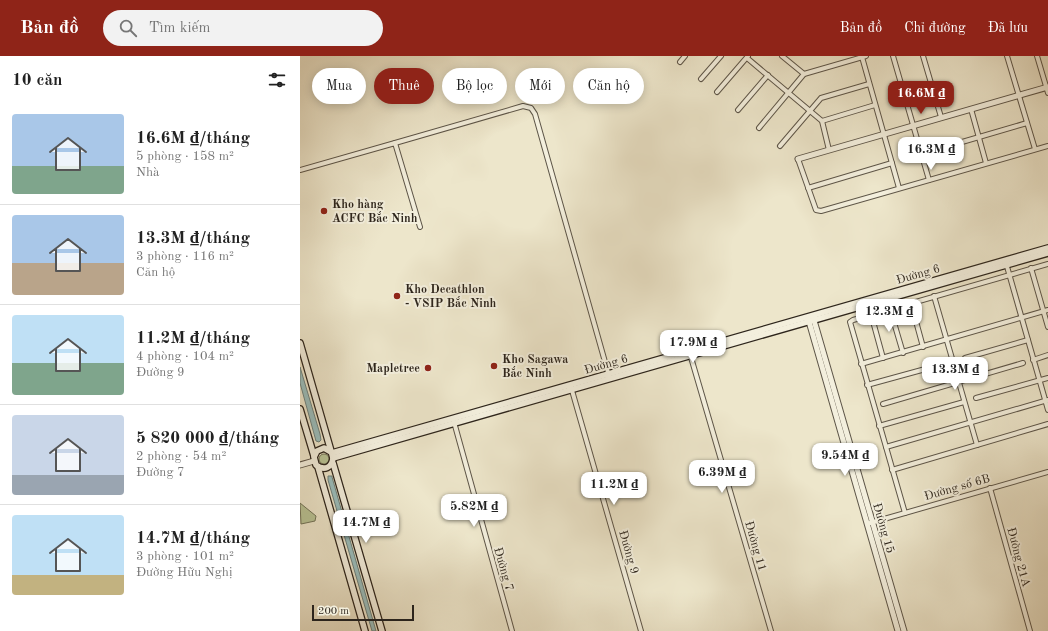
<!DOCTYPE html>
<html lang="vi">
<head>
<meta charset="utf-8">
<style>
	:root { --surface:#fff; --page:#f2f2f2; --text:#222; --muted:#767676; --line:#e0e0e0; --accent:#8f2418 }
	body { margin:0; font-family:"Old Standard TT",serif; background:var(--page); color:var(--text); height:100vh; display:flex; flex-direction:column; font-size:15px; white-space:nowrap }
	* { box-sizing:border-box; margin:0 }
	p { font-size:13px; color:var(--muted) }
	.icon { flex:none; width:22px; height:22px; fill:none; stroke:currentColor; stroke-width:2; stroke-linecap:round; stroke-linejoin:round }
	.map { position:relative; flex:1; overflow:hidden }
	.panel { display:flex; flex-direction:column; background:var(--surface); width:300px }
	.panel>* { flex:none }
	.hud { position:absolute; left:12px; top:12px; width:380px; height:36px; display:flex; gap:8px }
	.scale { position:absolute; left:12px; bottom:10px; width:102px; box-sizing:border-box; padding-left:4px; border:2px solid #2d251c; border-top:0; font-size:11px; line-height:14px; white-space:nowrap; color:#2d251c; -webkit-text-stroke:3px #f3efdd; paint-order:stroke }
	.price { position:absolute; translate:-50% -34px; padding:0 9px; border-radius:8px; background:#fff; color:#222; font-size:13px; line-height:26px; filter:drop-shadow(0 1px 2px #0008) }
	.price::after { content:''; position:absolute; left:50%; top:24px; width:12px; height:9px; margin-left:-6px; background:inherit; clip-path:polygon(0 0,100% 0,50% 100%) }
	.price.on { background:var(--accent); color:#fff }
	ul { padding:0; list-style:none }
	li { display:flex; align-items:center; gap:12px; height:100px; padding:0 12px }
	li+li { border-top:1px solid var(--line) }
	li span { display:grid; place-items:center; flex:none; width:112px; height:80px; border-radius:4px; color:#555 }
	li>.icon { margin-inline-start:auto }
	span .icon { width:48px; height:48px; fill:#fffc; stroke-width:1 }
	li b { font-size:17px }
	h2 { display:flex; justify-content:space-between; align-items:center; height:48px; padding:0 12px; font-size:17px }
	.pill { padding:0 14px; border-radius:18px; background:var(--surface); box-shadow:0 2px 10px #0003; font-size:14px; line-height:36px }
	.pill.on { background:var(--accent); color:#fff }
	header { display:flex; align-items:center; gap:24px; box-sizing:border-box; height:56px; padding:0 20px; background:var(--accent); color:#fff }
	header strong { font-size:19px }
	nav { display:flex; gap:22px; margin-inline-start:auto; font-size:14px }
	.search { width:280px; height:36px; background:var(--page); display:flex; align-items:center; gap:10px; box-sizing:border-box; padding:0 14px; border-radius:22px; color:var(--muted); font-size:15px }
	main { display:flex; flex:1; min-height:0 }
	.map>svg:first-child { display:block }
</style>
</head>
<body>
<header>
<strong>Bản đồ</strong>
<div class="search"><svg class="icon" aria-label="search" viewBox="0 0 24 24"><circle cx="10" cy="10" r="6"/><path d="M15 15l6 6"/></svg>Tìm kiếm</div>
<nav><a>Bản đồ</a><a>Chỉ đường</a><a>Đã lưu</a></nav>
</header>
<main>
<section class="panel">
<h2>10 căn<svg class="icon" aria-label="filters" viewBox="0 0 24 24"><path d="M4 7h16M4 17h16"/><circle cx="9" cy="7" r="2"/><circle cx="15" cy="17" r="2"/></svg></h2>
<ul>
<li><span style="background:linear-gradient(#a9c7e8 65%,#7fa58c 0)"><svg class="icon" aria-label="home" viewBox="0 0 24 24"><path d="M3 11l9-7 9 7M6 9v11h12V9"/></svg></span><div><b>16.6M ₫/tháng</b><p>5 phòng · 158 m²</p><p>Nhà</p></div></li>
<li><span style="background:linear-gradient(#a9c7e8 60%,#b9a48a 0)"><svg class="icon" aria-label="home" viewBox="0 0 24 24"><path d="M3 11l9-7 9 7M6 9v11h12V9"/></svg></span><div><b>13.3M ₫/tháng</b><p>3 phòng · 116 m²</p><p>Căn hộ</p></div></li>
<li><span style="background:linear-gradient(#bfe0f5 60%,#7fa58c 0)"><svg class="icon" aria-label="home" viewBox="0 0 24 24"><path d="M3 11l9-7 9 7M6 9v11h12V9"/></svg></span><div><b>11.2M ₫/tháng</b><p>4 phòng · 104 m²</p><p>Đường 9</p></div></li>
<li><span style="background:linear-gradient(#c9d6e8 75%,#9aa5b1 0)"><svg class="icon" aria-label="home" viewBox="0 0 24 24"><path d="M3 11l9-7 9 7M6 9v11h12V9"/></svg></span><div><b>5 820 000 ₫/tháng</b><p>2 phòng · 54 m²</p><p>Đường 7</p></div></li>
<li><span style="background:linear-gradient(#bfe0f5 75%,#c2b280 0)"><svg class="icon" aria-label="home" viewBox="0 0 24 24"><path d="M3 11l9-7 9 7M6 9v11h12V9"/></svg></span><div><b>14.7M ₫/tháng</b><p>3 phòng · 101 m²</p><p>Đường Hữu Nghị</p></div></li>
</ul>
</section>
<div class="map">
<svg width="748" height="575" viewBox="0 0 748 575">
	<rect width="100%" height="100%" fill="#ede6cb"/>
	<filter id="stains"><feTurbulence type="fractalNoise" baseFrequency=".005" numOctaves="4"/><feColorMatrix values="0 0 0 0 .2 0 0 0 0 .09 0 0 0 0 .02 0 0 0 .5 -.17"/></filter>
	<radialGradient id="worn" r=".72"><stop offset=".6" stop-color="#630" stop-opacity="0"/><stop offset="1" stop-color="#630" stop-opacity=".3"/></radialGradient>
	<g fill="#b9c496" stroke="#737459">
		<circle cx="24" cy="403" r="5"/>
		<polygon points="0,447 16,460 15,465 1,468"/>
	</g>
	<g fill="#9abebd" stroke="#6e817d">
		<polygon points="0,311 20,378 21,384 19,386 16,385 0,327"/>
		<polygon points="32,420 32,421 76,575 72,575 28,424 28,420"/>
	</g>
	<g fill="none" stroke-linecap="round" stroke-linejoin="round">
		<defs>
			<g id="minor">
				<polyline points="482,0 504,18"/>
				<polyline points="593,0 629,124"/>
				<polyline points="623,0 641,61"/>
				<polyline points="707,0 735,93"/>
				<polyline points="737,0 748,37"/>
				<polyline points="562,1 599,132"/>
				<polyline points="447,2 522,65 529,94"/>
				<polyline points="380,6 385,0"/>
				<polyline points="401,23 421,0"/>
				<polyline points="417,36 448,0"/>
				<polyline points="671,53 686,107"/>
				<polyline points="438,54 468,19"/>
				<polyline points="522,65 575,49"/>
				<polyline points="459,72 504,18 566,0"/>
				<polyline points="95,87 223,50 231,52 235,58 309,320"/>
				<polyline points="480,90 521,42 569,28"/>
				<polyline points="621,98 727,67"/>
				<polyline points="498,103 516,154 521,155 748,90"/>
				<polyline points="0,114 95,87 120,171"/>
				<polyline points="508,132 592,107"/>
				<polyline points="706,207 748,354"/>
				<polyline points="731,212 748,271"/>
				<polyline points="634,240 677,389"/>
				<polyline points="611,247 623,291"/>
				<polyline points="590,253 603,297"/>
				<polyline points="571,258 583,302"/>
				<polyline points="390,298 471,575"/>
				<polyline points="665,302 728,284"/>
				<polyline points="733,304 748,299"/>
				<polyline points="561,308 748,254"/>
				<polyline points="567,329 640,309"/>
				<polyline points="271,331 341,575"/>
				<polyline points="676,342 748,322"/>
				<polyline points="583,348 723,307"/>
				<polyline points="154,366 212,575"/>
				<polyline points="579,370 664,346"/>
				<polyline points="586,391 748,344"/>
				<polyline points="592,414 748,368"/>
				<polyline points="690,432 730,575"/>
				<polyline points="605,457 550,266 553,264 748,208"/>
				<polyline points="570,467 748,416"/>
			</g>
			<g id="tertiary">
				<polyline points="498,103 748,31"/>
				<polyline points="513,261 604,575"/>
				<polyline points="508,262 598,575"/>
				<polyline points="0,409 14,405"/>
			</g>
			<g id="secondary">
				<path d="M0 287 33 402C32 412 24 415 16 409L14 401 17 395 24 392 31 396"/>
				<polyline points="0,353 14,400"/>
				<polyline points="32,397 748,192"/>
				<polyline points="33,402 748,197"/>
				<polyline points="33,407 82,575"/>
				<polyline points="18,411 65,575"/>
			</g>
		</defs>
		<use href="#minor" stroke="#5d5548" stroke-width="6"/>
		<use href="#tertiary" stroke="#5d5548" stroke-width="7"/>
		<use href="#secondary" stroke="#2d251c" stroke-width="8"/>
		<use href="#minor" stroke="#f3efdd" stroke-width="4"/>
		<use href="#tertiary" stroke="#f3efdd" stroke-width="5"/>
		<use href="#secondary" stroke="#f3efdd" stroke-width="5.5"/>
	</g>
	<g fill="#8f2418" stroke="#f3efdd" stroke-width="1.5">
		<circle cx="24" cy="155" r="4"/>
		<circle cx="97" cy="240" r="4"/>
		<circle cx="194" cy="310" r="4"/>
		<circle cx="128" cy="312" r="4"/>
	</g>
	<g text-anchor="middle" stroke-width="4" stroke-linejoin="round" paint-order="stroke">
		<g font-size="12" font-weight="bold" fill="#2d251c" stroke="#f3efdd" text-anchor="start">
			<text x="32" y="152">Kho hàng<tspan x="32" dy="14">ACFC Bắc Ninh</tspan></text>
			<text x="105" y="237">Kho Decathlon<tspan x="105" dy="14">- VSIP Bắc Ninh</tspan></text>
			<text x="202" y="307">Kho Sagawa<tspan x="202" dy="14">Bắc Ninh</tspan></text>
			<text x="120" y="316" text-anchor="end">Mapletree</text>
		</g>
		<g font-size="12" fill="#2d251c" stroke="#f3efdd">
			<text transform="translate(618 218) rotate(-16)" y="4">Đường 6</text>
			<text transform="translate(306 308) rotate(-16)" y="4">Đường 6</text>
			<text transform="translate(657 431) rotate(-16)" y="4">Đường số 6B</text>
			<text transform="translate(584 472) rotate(74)" y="4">Đường 15</text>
			<text transform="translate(456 490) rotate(74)" y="4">Đường 11</text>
			<text transform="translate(329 496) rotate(74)" y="4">Đường 9</text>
			<text transform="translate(719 501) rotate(75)" y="4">Đường 21A</text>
			<text transform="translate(204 513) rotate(74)" y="4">Đường 7</text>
		</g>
	</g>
	<rect width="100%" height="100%" filter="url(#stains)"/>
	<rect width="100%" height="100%" fill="url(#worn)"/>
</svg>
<div class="scale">200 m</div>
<b class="price on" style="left:621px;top:59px">16.6M ₫</b>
<b class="price" style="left:631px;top:115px">16.3M ₫</b>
<b class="price" style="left:589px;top:277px">12.3M ₫</b>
<b class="price" style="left:393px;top:308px">17.9M ₫</b>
<b class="price" style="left:655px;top:335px">13.3M ₫</b>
<b class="price" style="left:545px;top:421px">9.54M ₫</b>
<b class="price" style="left:422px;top:438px">6.39M ₫</b>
<b class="price" style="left:314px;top:450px">11.2M ₫</b>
<b class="price" style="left:174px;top:472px">5.82M ₫</b>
<b class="price" style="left:66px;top:488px">14.7M ₫</b>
<div class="hud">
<a class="pill">Mua</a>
<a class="pill on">Thuê</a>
<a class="pill">Bộ lọc</a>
<a class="pill">Mới</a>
<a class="pill">Căn hộ</a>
</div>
</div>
</main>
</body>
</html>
